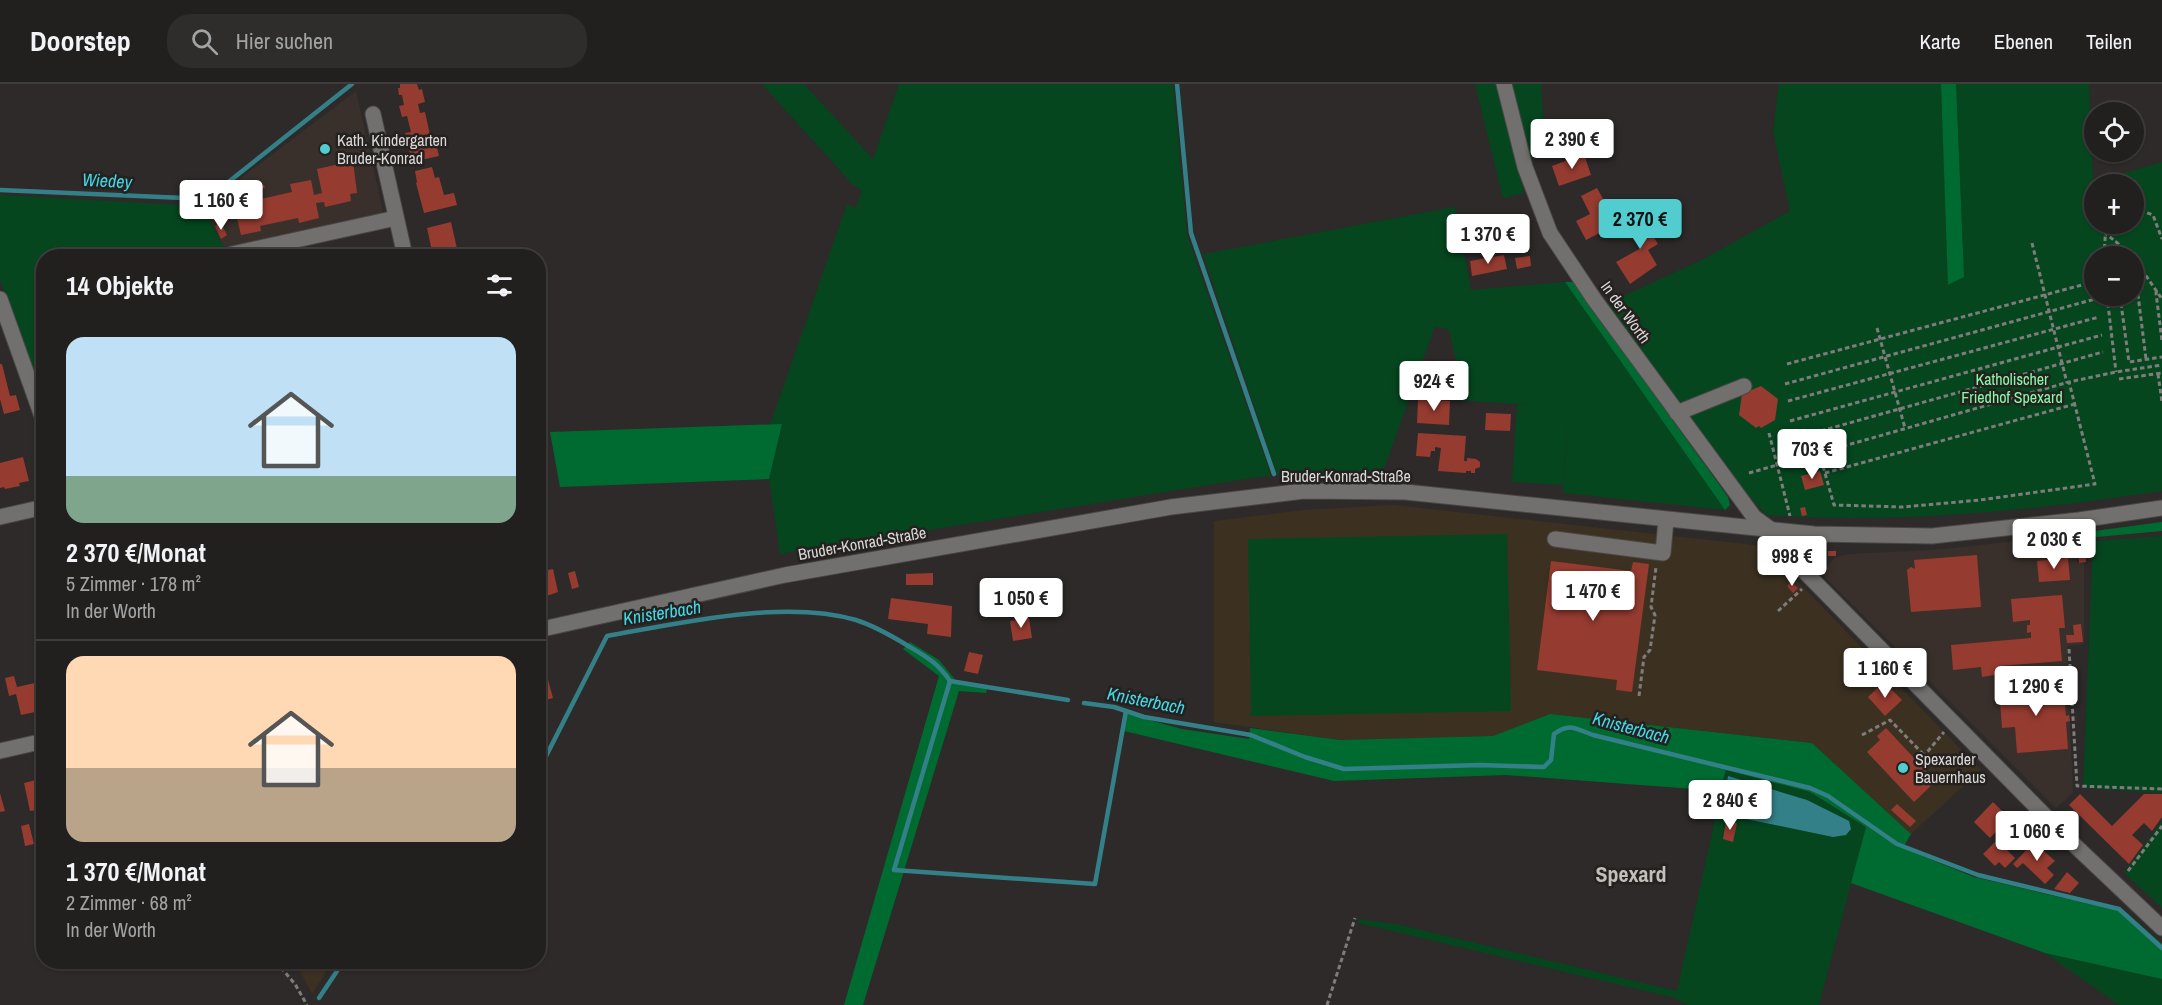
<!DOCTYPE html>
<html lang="de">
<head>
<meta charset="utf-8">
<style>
	:root { --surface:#22201f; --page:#2e2d2c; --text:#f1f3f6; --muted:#a2a3a4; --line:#3f3e3d; --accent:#52cdcf }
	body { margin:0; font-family:"Archivo Narrow",sans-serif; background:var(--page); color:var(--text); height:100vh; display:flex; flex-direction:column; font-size:22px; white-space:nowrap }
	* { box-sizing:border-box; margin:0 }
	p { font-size:20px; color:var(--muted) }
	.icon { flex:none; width:33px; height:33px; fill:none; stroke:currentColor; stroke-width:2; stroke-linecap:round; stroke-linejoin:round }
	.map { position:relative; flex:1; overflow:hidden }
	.sheet { position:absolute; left:36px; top:165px; width:510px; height:720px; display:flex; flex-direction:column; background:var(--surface); border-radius:24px; box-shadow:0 2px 4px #0004,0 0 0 2px var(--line) }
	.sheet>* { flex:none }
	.tools { position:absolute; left:2084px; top:18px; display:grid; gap:12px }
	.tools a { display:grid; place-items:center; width:60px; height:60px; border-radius:50%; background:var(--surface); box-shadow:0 2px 4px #0004,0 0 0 2px var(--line); font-size:30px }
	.price { position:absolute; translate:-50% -51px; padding:0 14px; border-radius:6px; background:#fff; color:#222; font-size:20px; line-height:39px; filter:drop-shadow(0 2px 3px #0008) }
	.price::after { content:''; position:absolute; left:50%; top:36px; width:18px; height:14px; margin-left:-9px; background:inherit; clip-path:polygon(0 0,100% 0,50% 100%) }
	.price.current { background:var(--accent); color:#111 }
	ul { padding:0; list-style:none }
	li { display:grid; align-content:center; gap:12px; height:318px; padding:0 30px }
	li+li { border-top:2px solid var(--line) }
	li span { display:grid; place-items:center; height:186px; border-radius:18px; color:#555 }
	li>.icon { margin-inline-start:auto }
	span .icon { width:108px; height:108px; fill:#fffc; stroke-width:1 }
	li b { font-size:26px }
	h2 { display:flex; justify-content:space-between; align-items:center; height:72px; padding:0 30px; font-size:26px }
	header { display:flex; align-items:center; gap:36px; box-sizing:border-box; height:84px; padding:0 30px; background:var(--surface); border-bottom:2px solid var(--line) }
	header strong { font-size:28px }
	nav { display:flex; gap:33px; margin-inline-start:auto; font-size:21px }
	.search { width:420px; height:54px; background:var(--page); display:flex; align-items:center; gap:15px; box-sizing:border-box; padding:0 21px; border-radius:24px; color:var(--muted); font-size:22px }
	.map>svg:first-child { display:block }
</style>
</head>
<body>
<header>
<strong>Doorstep</strong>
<div class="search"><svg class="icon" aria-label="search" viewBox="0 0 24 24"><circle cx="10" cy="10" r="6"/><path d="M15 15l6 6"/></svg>Hier suchen</div>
<nav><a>Karte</a><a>Ebenen</a><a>Teilen</a></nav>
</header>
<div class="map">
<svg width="2162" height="921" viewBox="0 0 2162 921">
	<rect width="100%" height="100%" fill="#2d2a29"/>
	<g fill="#3c3121">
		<polygon points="1394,421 1763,462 1981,686 1911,750 1812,659 1550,630 1493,652 1340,656 1214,638 1214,437 1304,426"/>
		<polygon points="288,878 332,878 312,910 300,887"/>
	</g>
	<g fill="#39302b">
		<polygon points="356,7 384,131 226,167 203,123"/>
		<polygon points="2075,451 2077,479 2084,479 2084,560 2067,562 2073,709 2056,724 1821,489 1836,473 1850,470 1934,466"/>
	</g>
	<g fill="#05461f" fill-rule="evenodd">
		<polygon points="762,0 804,0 873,75 899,0 1173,0 1187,151 1271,391 780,470 769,395 782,341 770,341 847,120 856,124 862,106 853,101"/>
		<polygon points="1475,0 1496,0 1524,109 1503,114"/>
		<polygon points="1511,0 1541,0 1544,49 1530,80"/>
		<path d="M1779 0H1941L1949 201 1964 193 1956 0H2089L2093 98 2162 78V407C2029 427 1900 440 1766 431L1738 399 1608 219 1700 177 1790 127 1773 47ZM2094 100H2133V140H2094ZM2094 172H2133V212H2094Z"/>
		<polygon points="0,111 202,122 226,167 205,172 44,172 43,321 0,195"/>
		<polygon points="1455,123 1471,206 1565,198 1725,426 1563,409 1569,323 1563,401 1512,398 1517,321 1528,321 1455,316 1459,290 1449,246 1435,242 1383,388 1277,390 1203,170"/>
		<polygon points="1507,450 1511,627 1251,632 1248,455"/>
		<polygon points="2162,452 2162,709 2083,704 2093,457"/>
		<polygon points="1726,686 1810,708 1866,743 1819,921 1687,921 1675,914 1358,839 1359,835 1396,840 1677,907"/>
		<polygon points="2162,737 2162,824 2124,789"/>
		<polygon points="2045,869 2162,895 2162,921 2119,921"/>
	</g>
	<g fill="#006b31">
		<polygon points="1941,0 1956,0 1964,193 1948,201"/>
		<polygon points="1565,198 1573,198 1728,413 1730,421 1725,426"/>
		<polygon points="782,340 769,395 560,403 550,348"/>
		<polygon points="2162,438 2162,447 2086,454 2087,448"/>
		<polygon points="910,558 939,576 957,598 988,601 986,609 959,607 863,921 844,921 939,592 903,565"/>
		<polygon points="1127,630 1182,645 1249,655 1250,644 1340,656 1493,652 1550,630 1812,659 1911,750 1903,764 1974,793 2127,829 2162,860 2162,895 2045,869 1851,799 1866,743 1810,708 1726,686 1720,707 1506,691 1334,697 1124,647"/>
	</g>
	<polygon fill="#348089" points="1728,692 1807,716 1849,737 1851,745 1846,751 1833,753 1722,730"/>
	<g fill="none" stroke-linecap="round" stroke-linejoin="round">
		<g stroke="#348089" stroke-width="4.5">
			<polyline points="1177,0 1191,149 1274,390"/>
			<polyline points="0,106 207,115 352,0"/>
			<polyline points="950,597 894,786 1095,800 1126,627"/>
			<path d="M1084 619 1114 623 1144 633 1251 651 1305 673 1344 685 1480 681 1544 683 1551 676 1554 650C1570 638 1576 645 1593 651L1810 704 1828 712 1897 760 1978 791 2119 825 2162 864"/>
			<path d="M538 688 607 552C680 539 784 515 856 536 872 541 890 551 905 560 925 572 936 577 950 597L1068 616"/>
			<polyline points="319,914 343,878"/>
		</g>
	</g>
	<g fill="#963b30">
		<polygon points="400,0 417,0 419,6 422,5 425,18 418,20 420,29 425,28 432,60 436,59 439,72 412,78 405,49 411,48 407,32 402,33 399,22 404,21 402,11 399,11 398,4 400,4"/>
		<polygon points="1584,70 1591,91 1559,102 1552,82"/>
		<polygon points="353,77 357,109 350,110 351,117 325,123 324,118 316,119 319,134 299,139 298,134 260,142 261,147 241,151 236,130 229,131 226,114 252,108 254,116 258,116 255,103 264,101 265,104 259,105 261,115 292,108 290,100 311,96 314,111 322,109 317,85"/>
		<polygon points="432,83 435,94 439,93 444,111 454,109 457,121 424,129 416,99 417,98 415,87"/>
		<polygon points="1597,104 1617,140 1586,156 1576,137 1590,130 1581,112"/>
		<polygon points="1647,127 1653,142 1648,144 1658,160 1648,166 1657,181 1630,200 1616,178 1641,164 1633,150 1635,149 1629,135"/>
		<polygon points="451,138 458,169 475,165 477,172 433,172 427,144"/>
		<polygon points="221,139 227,151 221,155 215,142"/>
		<polygon points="379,167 380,172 369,172 368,169"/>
		<polygon points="1504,171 1507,185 1472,192 1470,177"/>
		<polygon points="1530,172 1531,182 1517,185 1515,174"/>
		<polygon points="0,280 2,280 10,312 16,311 20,326 4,330 0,315"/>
		<polygon points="1761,302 1778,315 1775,336 1761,344 1759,342 1756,344 1739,331 1742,310"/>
		<polygon points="1418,315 1450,317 1449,341 1417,339"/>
		<polygon points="1486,329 1511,330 1510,347 1485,346"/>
		<polygon points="1418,349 1466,352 1464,377 1467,377 1467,374 1476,375 1480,378 1480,383 1475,385 1475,389 1471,389 1471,387 1466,387 1466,389 1438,387 1441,364 1435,363 1435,367 1431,367 1430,373 1416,372"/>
		<polygon points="23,373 29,397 19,399 20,402 5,405 4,403 0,404 0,379"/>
		<polygon points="1820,387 1824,401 1805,406 1801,392"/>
		<polygon points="1805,423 1807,431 1802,432 1800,424"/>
		<polygon points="44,448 44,467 38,469 34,450"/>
		<polygon points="2085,465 2086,478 2079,479 2078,466"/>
		<rect x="1828" y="467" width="8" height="5"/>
		<polygon points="1977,471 1981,523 1911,528 1907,486 1911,483 1915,485 1914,476"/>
		<polygon points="2068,474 2070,496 2039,498 2037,477"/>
		<polygon points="1551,477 1631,487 1633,478 1649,480 1632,608 1616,606 1617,596 1537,586"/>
		<polygon points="44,482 44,497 40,498 36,484"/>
		<polygon points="553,485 558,508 541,514 538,513 538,488"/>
		<polygon points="575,487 579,503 572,505 568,489"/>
		<polygon points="933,489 933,501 906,501 906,490"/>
		<polygon points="1791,498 1798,504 1793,509 1787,502"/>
		<polygon points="1023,504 1027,526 1002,530 999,508"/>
		<polygon points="2062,511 2065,544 2059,544 2062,577 1999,582 2000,590 1982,593 1981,583 1953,586 1951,561 2031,554 2031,548 2027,549 2027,541 2030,541 2030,536 2013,538 2011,515"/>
		<polygon points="891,514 952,522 951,553 927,550 928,540 888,535"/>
		<polygon points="1029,534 1032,554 1013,557 1010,537"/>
		<polygon points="2081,540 2083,558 2067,559 2066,551 2074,551 2073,541"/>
		<polygon points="969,568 983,571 978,590 964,587"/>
		<polygon points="541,570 553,614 542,617 540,609 538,609 538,571"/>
		<polygon points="14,592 17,603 44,597 44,626 21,631 16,610 9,612 5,594"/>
		<polygon points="1884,598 1902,616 1885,632 1868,613"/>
		<polygon points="2063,599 2066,632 2069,631 2070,637 2066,638 2068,665 2017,669 2015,643 2002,644 1999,604"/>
		<polygon points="1886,644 1929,690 1930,689 1937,696 1914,718 1867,668 1880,656 1877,652"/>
		<polygon points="44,694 44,725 30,727 24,699"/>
		<polygon points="0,709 5,727 0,728"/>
		<polygon points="2080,710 2112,742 2144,710 2162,710 2162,733 2152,747 2144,739 2132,751 2143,761 2129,780 2069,721"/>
		<polygon points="1993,718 2009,734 1990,754 1974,738"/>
		<polygon points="1897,720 1916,737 1910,743 1891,726"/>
		<polygon points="1726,737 1737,739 1733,758 1723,755"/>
		<polygon points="29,740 34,760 25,762 21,742"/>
		<polygon points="1997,756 2015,774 2005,784 1999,778 1995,782 1983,770"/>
		<polygon points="2034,758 2055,777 2047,784 2054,791 2045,800 2023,779 2017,784 2013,780"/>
		<polygon points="2067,788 2079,799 2070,809 2054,805"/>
	</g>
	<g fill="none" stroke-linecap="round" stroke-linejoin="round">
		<defs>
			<g id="minor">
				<polyline points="1504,0 1525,83 1550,149 1594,215 1754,433 1773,447 1794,477 2067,754 2162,844"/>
				<polyline points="373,30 405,172"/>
				<polyline points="232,170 396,134"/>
				<polyline points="0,215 44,338"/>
				<polyline points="1677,329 1744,302"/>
				<polyline points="0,433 44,423"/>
				<polyline points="1555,455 1663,469 1666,436"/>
				<polyline points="538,546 785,491 1171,423 1304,407 1405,408 1814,450 1932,452 2079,436 2162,424"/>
				<polyline points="0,667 44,657"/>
			</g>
		</defs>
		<use href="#minor" stroke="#494645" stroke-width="17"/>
		<g stroke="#7f7d7c" stroke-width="3" stroke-dasharray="4.5 3" stroke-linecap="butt">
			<polyline points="2133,124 2153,131 2162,155"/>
			<polyline points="2104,148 2133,172"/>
			<polyline points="2032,159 2067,299"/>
			<polyline points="2104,172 2106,140"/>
			<polyline points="2114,172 2113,163 2117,157"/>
			<polyline points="2133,173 2162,215"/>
			<polyline points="2141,184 2135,187 2146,275"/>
			<polyline points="2157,207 2156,209 2162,257"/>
			<polyline points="2107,212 2116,288"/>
			<polyline points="2120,212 2129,278 2162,273"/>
			<polyline points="1877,244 1905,344"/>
			<polyline points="1787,280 2093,198"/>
			<polyline points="2158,290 2162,318"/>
			<polyline points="2119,295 2162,289"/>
			<polyline points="1785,300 2095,215"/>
			<polyline points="1788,317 2099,233"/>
			<polyline points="1790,337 2102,251"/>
			<polyline points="1769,349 1790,432"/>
			<polyline points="1792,355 2103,268"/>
			<polyline points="1819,368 1834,421 1903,423 1980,416 2095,400 2069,298"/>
			<polyline points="1749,389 2069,298 2116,288 2162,281"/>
			<polyline points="1825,389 2075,320"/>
			<polyline points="1819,481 1822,464"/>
			<polyline points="1778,527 1802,505"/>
			<polyline points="2069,565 2077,702 2162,705"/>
			<polyline points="1639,612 1644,573 1650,566 1655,531 1651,523 1656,483"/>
			<polyline points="1862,651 1890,636 1925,672"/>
			<polyline points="1918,679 1944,648"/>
			<polyline points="2128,787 2162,742"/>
			<polyline points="276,878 295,900 307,921"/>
			<polyline points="1327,921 1355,834"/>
		</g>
		<use href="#minor" stroke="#71706f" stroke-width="15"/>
	</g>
	<g fill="#52cdcf" stroke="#24211f" stroke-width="2">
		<circle cx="325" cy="65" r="6"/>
		<circle cx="1903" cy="684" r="6"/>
	</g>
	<g text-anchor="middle" stroke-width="5" stroke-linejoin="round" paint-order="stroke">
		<g font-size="16" fill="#dbd9d8" stroke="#24211f" text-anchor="start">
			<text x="337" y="62">Kath. Kindergarten<tspan x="337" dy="18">Bruder-Konrad</tspan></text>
			<text x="1915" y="681">Spexarder<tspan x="1915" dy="18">Bauernhaus</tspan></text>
		</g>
		<g font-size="16" fill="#dbd9d8" stroke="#24211f">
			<text transform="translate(1626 228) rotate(54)" y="6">In der Worth</text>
			<text x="1346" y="398">Bruder-Konrad-Straße</text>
			<text transform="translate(862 459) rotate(-10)" y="6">Bruder-Konrad-Straße</text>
		</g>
		<g font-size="16" fill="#88f9a7" stroke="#24211f">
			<text x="2012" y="301">Katholischer<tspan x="2012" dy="18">Friedhof Spexard</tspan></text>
		</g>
		<g font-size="18" font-style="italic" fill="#42d9e9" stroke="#24211f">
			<text transform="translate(107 97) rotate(3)" y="6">Wiedey</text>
			<text transform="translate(662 529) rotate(-9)" y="6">Knisterbach</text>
			<text transform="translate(1146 617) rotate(11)" y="6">Knisterbach</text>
			<text transform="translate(1631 644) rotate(15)" y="6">Knisterbach</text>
		</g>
		<g font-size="22" font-weight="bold" fill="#c2bebc" stroke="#24211f">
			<text x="1631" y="798">Spexard</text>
		</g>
	</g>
</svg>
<div class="tools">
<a><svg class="icon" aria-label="locate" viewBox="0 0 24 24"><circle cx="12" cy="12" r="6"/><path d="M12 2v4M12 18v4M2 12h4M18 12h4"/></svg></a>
<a>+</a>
<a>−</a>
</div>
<b class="price" style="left:1572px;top:86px">2 390 €</b>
<b class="price" style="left:221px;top:147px">1 160 €</b>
<b class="price current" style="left:1640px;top:166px">2 370 €</b>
<b class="price" style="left:1488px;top:181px">1 370 €</b>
<b class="price" style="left:1434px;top:328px">924 €</b>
<b class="price" style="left:1812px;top:396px">703 €</b>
<b class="price" style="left:2054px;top:486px">2 030 €</b>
<b class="price" style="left:1792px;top:503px">998 €</b>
<b class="price" style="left:1593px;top:538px">1 470 €</b>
<b class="price" style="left:1021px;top:545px">1 050 €</b>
<b class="price" style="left:1885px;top:615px">1 160 €</b>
<b class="price" style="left:2036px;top:633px">1 290 €</b>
<b class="price" style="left:1730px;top:747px">2 840 €</b>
<b class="price" style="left:2037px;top:778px">1 060 €</b>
<section class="sheet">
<h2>14 Objekte<svg class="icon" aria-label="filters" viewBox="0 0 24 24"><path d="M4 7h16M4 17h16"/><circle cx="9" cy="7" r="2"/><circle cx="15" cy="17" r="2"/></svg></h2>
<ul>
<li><span style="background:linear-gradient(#bfe0f5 75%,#7fa58c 0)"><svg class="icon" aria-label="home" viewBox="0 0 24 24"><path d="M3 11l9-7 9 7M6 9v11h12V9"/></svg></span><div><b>2 370 €/Monat</b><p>5 Zimmer · 178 m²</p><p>In der Worth</p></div></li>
<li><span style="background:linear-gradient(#ffd9b3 60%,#b9a48a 0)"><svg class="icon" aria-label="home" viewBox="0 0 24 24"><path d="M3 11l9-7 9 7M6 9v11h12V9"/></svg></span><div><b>1 370 €/Monat</b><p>2 Zimmer · 68 m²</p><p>In der Worth</p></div></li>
</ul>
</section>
</div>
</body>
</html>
